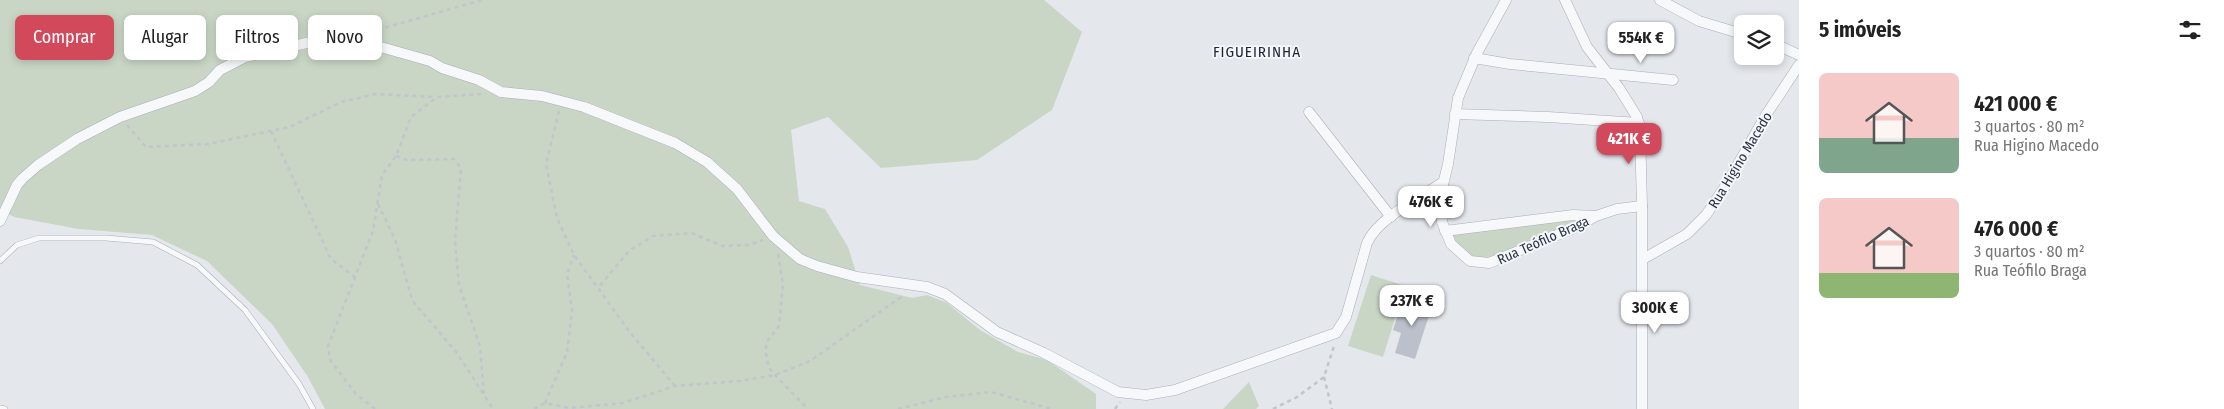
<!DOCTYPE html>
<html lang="pt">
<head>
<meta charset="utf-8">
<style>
	:root { --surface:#fff; --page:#f6f6f6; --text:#222; --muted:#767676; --accent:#d1495b }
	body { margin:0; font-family:"Fira Sans Condensed",sans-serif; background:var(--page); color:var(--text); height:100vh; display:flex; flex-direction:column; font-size:19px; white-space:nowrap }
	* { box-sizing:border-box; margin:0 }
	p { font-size:16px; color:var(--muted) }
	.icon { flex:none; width:28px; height:28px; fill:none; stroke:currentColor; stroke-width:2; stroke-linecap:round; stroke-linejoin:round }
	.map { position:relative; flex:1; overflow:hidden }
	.panel { display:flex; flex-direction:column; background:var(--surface); width:425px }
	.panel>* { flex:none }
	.guide { position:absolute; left:15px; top:15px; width:475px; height:45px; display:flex; gap:10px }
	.fabs { position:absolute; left:1734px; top:15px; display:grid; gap:10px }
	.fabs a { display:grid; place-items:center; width:50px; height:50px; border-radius:8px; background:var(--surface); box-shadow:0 2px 8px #0003; font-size:25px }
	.price { position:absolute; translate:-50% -42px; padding:0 11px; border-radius:10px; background:#fff; color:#222; font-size:16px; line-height:32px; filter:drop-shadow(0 1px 2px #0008) }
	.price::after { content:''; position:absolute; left:50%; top:30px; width:15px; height:11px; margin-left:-8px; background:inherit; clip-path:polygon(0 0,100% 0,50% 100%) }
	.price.on { background:var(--accent); color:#fff }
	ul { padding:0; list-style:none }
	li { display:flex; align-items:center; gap:15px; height:125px; padding:0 20px }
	li span { display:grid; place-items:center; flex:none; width:140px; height:100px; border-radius:8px; color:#555 }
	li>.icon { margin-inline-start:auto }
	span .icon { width:60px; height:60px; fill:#fffc; stroke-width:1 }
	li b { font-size:21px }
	h2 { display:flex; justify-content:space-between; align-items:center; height:60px; padding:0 20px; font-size:21px }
	.tag { padding:0 18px; border-radius:8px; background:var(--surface); box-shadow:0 2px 8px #0003; font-size:18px; line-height:45px }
	.tag.on { background:var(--accent); color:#fff }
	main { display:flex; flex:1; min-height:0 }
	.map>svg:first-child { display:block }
</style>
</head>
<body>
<main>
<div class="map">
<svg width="1799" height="409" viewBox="0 0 1799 409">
	<rect width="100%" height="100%" fill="#e4e7ec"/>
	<g fill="#c9d6c5">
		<polygon points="0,0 1044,0 1082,32 1052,110 977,160 881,168 828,117 791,130 799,201 825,209 848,247 860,285 912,298 927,295 947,303 980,330 1018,352 1047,360 1096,394 1096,409 325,409 308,377 272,324 207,261 152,235 79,229 14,217 0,210"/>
		<polygon points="1596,216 1476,263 1445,231"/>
		<polygon points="1371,275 1405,286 1383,357 1348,346"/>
		<polygon points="1249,382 1259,406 1256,409 1223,409"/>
	</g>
	<polygon fill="#bbc0ca" points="1413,295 1433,303 1415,359 1395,353 1401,333 1393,330 1399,311 1407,313"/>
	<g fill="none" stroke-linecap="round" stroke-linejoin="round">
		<defs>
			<g id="service">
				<polyline points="0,261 17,245 39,238 106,238 153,242 197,265 245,310 299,384 313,409"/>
				<polyline points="0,408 5,409"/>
			</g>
			<g id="minor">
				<polyline points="1506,0 1477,53 1458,98 1448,164 1440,197 1442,222 1451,244 1470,261 1489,263 1577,227 1596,216 1617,209 1642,206"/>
				<polyline points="1565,0 1587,47 1619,88 1637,117 1640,130 1642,206 1642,409"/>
				<polyline points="1660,0 1699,21 1742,34"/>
				<polyline points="1775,44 1799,55"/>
				<polyline points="1474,58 1510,64 1673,80"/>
				<polyline points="1309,112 1391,217"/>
				<polyline points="1455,114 1548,117 1639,123"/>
				<path d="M0 221 17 185 22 179 38 165 77 139 120 117 195 91 209 82 220 70 245 57 311 42 342 39 363 42 430 61 442 68 479 80 501 92 542 96 584 107 675 143 707 162 737 189 773 236 800 259 817 266 857 277 927 287 945 294 997 332 1044 353 1118 392 1146 395 1175 390 1336 333 1346 317 1367 243C1378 218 1420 198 1443 182"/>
				<polyline points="1445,231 1573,215 1595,216"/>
				<polyline points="1643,259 1687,234 1706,215 1728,182 1766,115 1799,65"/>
			</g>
		</defs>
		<use href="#service" stroke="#a9aeb7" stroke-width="6"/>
		<use href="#minor" stroke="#a9aeb7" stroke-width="11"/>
		<g stroke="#c2c5cb" stroke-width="2.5" stroke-dasharray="4 4" stroke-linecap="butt">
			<polyline points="370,32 482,0"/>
			<polyline points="559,111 546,164 557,218 574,255 598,288"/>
			<polyline points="127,125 146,147 208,144 290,127 341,102 376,94 435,97"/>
			<polyline points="271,131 331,259 355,277"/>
			<polyline points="396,156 407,160 454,159 461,168 455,241 459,285 480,346 484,396"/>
			<polyline points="378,204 395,239 412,300 457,353 493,409"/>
			<polyline points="778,254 783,284 779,326 766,343 766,354 769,368 775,375 808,409"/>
			<polyline points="1324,377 1332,409"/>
			<polyline points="675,386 628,330 598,288 629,251 653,236 692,233 722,246 750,245 763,240"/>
			<polyline points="545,403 567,352 572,311 567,274 574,255"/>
			<polyline points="375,409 356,394 330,360 328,346 373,231 382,175 396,156 411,117 437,97 481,94"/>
			<polyline points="534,409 545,403 569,408 623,403 675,386 739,381 775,375 810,361 904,295"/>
			<polyline points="898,409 946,397 991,392 1052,409"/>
			<polyline points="1115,409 1120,402"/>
			<polyline points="1273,409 1297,397 1324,377 1334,346"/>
		</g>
		<use href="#service" stroke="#f7f8fa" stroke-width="5"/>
		<use href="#minor" stroke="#f7f8fa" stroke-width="10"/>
	</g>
	<g text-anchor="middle" stroke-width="4" stroke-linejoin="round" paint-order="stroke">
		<g font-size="14" fill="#2b3445" stroke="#f4f6f9">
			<text transform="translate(1740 160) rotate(-59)" y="5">Rua Higino Macedo</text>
			<text transform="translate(1543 240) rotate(-24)" y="5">Rua Teófilo Braga</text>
		</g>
		<g font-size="15" letter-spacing="1" fill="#1d2536" stroke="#f4f6f9">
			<text x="1257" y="57">FIGUEIRINHA</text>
		</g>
	</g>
</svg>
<div class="fabs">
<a><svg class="icon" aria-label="layers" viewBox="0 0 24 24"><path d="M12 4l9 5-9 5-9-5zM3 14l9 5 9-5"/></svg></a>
</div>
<b class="price" style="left:1641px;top:64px">554K €</b>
<b class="price on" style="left:1629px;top:165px">421K €</b>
<b class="price" style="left:1431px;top:228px">476K €</b>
<b class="price" style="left:1412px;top:327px">237K €</b>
<b class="price" style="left:1655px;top:334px">300K €</b>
<div class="guide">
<a class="tag on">Comprar</a>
<a class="tag">Alugar</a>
<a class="tag">Filtros</a>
<a class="tag">Novo</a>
</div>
</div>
<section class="panel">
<h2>5 imóveis<svg class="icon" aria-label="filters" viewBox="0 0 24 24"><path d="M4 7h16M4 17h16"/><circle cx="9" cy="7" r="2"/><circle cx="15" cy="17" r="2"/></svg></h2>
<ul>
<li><span style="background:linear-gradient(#f6c9c9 65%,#7fa58c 0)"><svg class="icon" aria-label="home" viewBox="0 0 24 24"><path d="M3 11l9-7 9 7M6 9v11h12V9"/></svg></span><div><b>421 000 €</b><p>3 quartos · 80 m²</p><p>Rua Higino Macedo</p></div></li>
<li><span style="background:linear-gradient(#f6c9c9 75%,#8fb573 0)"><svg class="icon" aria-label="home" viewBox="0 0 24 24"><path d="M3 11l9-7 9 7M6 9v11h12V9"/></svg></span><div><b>476 000 €</b><p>3 quartos · 80 m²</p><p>Rua Teófilo Braga</p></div></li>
</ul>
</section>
</main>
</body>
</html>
